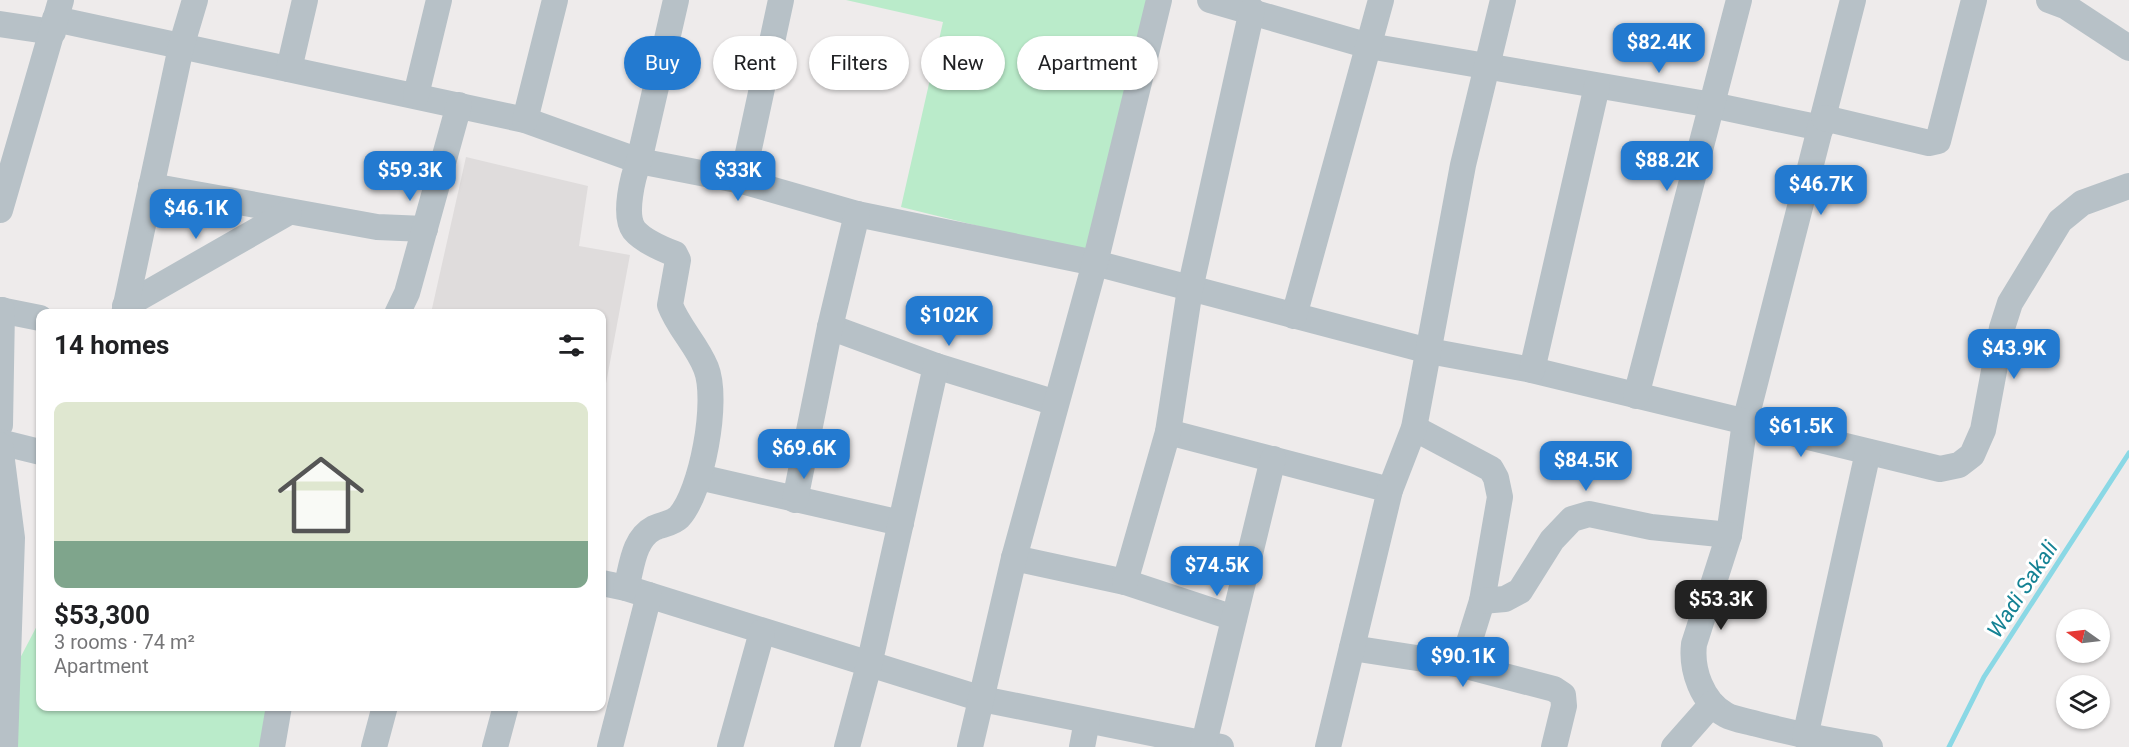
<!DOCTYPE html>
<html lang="en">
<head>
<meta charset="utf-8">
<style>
	:root { --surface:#fff; --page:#f2f2f2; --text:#202124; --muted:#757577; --accent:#237ad0 }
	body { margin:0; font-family:Roboto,sans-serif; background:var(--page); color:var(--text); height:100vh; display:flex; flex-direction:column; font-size:22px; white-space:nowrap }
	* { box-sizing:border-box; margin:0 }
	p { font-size:20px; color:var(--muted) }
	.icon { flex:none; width:33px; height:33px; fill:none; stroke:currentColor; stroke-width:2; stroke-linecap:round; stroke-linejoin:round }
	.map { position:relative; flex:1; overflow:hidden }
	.sheet { position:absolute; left:36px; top:309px; width:570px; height:402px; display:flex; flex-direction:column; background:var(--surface); border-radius:12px; box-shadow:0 2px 4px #0004 }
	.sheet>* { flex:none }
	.hud { position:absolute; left:624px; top:36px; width:570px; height:54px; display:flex; gap:12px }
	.needle { width:39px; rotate:284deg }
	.tools { position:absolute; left:2056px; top:609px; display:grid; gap:12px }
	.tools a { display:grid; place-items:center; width:54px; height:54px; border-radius:50%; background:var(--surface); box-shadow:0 2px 4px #0004; font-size:30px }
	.price { position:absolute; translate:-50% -51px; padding:0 14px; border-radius:12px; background:var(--accent); color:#fff; font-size:20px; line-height:39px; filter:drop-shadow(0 2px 3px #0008) }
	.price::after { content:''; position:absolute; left:50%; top:36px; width:18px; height:14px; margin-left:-9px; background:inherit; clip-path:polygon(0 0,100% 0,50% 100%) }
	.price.active { background:#222; color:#fff }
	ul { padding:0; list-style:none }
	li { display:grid; align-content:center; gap:12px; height:318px; padding:0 18px }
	li span { display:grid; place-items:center; height:186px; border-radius:12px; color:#555 }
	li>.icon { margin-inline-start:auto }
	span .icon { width:108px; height:108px; fill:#fffc; stroke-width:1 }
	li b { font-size:26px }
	h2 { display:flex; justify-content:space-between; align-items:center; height:72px; padding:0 18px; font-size:26px }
	.chip { padding:0 21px; border-radius:27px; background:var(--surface); box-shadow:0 2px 4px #0004; font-size:21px; line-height:54px }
	.chip.active { background:var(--accent); color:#fff }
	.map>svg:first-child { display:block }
</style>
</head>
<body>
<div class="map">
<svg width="2129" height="747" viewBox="0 0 2129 747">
	<rect width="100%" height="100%" fill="#eeebeb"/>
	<polygon fill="#dfdcdc" points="466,157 588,186 579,246 630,255 602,405 602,314 431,313"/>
	<g fill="#baebca">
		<polygon points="846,0 1150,0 1089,253 901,207 943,22"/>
		<polygon points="40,620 40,706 266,707 261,747 11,747 17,664"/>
	</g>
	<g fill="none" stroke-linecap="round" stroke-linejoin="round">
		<polyline stroke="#8ad8e5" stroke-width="5" points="1949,747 1984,677 2129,453"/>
		<g stroke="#b7c1c7" stroke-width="26">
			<polyline points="1210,0 1369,46 1712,105 1821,128"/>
			<path d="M1853 0 1745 422 1729 535 1694 644C1691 670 1702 702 1726 715 1735 720 1748 721 1757 724 1795 734 1831 741 1870 747"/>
			<polyline points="2049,0 2065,6 2129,48"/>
			<polyline points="55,19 525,120 639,161 742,181 857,214 1095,263 1429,351 1532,370 1940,469 1959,465 1972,455 1983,430 2002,328 2010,303 2060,221 2082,203 2129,186"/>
			<polyline points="0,24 53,32"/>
			<polyline points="289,69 305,0"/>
			<polyline points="416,95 439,0"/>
			<polyline points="1824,118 1929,143 1938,141 1974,0"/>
			<polyline points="525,120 555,0"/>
			<polyline points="742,181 781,0"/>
			<polyline points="151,186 377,227 425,229"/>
			<polyline points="0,210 61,0"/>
			<polyline points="125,306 289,212"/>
			<polyline points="0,310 40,318"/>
			<polyline points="124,314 181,47 195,0"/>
			<polyline points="397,314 407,293 459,105"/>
			<polyline points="1294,316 1381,0"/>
			<polyline points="830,327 936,366 1056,403"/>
			<polyline points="1532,370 1597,86"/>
			<polyline points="1636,396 1739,0"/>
			<polyline points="0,425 2,310"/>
			<polyline points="1414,428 1491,469 1496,478 1500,497 1482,601 1462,665"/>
			<polyline points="1168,432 1390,490"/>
			<polyline points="0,442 40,452"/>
			<polyline points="0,445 12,538 5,747"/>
			<polyline points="699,477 901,523"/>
			<polyline points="795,500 830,327 857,214"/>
			<polyline points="1014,558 1125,582 1234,618"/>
			<polyline points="1125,582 1168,432 1190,289 1252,10"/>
			<polyline points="602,583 626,588 982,699 1221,747"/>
			<path d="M626 588C632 567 633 539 654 528 662 524 672 524 679 517 702 492 719 400 706 368 697 345 678 327 670 305L678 260 675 254C662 249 643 241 634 230 623 215 633 176 639 161L676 0"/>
			<polyline points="1482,601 1505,599 1520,591 1552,540 1572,519 1589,514 1651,527 1729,535"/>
			<polyline points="1352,648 1462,665 1554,689 1563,695 1564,706 1554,747"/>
			<polyline points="1805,737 1868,452"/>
			<polyline points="272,747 279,706"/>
			<polyline points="374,747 385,706"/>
			<polyline points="495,747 506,706"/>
			<polyline points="610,747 649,595"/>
			<polyline points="730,747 762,632"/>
			<polyline points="847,747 869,665 936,366"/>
			<polyline points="970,747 1014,558 1095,263 1159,0"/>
			<polyline points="1082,747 1087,721"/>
			<polyline points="1203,747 1273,459"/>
			<polyline points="1328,747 1390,490 1414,428 1463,165 1503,0"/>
			<polyline points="1674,747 1712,704"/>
		</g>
	</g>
	<g text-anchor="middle" stroke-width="6" stroke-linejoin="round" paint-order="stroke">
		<g font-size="22" font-style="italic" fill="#148294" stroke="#fff">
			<text transform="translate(2022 589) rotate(-57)" y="8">Wadi Sakali</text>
		</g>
	</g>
</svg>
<div class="tools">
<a><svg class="needle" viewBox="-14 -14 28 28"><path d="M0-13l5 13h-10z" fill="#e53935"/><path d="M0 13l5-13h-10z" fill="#757577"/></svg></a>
<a><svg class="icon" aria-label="layers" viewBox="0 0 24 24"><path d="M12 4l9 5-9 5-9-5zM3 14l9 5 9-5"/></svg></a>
</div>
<b class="price" style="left:1659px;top:74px">$82.4K</b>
<b class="price" style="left:1667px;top:192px">$88.2K</b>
<b class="price" style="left:410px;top:202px">$59.3K</b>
<b class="price" style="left:738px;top:202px">$33K</b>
<b class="price" style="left:1821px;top:216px">$46.7K</b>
<b class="price" style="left:196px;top:240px">$46.1K</b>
<b class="price" style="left:949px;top:347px">$102K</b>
<b class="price" style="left:2014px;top:380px">$43.9K</b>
<b class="price" style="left:1801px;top:458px">$61.5K</b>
<b class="price" style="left:804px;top:480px">$69.6K</b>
<b class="price" style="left:1586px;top:492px">$84.5K</b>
<b class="price" style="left:1217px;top:597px">$74.5K</b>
<b class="price active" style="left:1721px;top:631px">$53.3K</b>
<b class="price" style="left:1463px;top:688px">$90.1K</b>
<div class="hud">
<a class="chip active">Buy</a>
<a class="chip">Rent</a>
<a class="chip">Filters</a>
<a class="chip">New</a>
<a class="chip">Apartment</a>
</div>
<section class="sheet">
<h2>14 homes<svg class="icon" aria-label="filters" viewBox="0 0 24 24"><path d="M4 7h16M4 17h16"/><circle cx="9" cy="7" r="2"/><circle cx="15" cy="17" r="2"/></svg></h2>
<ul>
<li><span style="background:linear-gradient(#dfe7d0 75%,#7fa58c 0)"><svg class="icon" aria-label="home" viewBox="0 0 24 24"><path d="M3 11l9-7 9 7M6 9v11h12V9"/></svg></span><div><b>$53,300</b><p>3 rooms · 74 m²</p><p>Apartment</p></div></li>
</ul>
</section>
</div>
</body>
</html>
